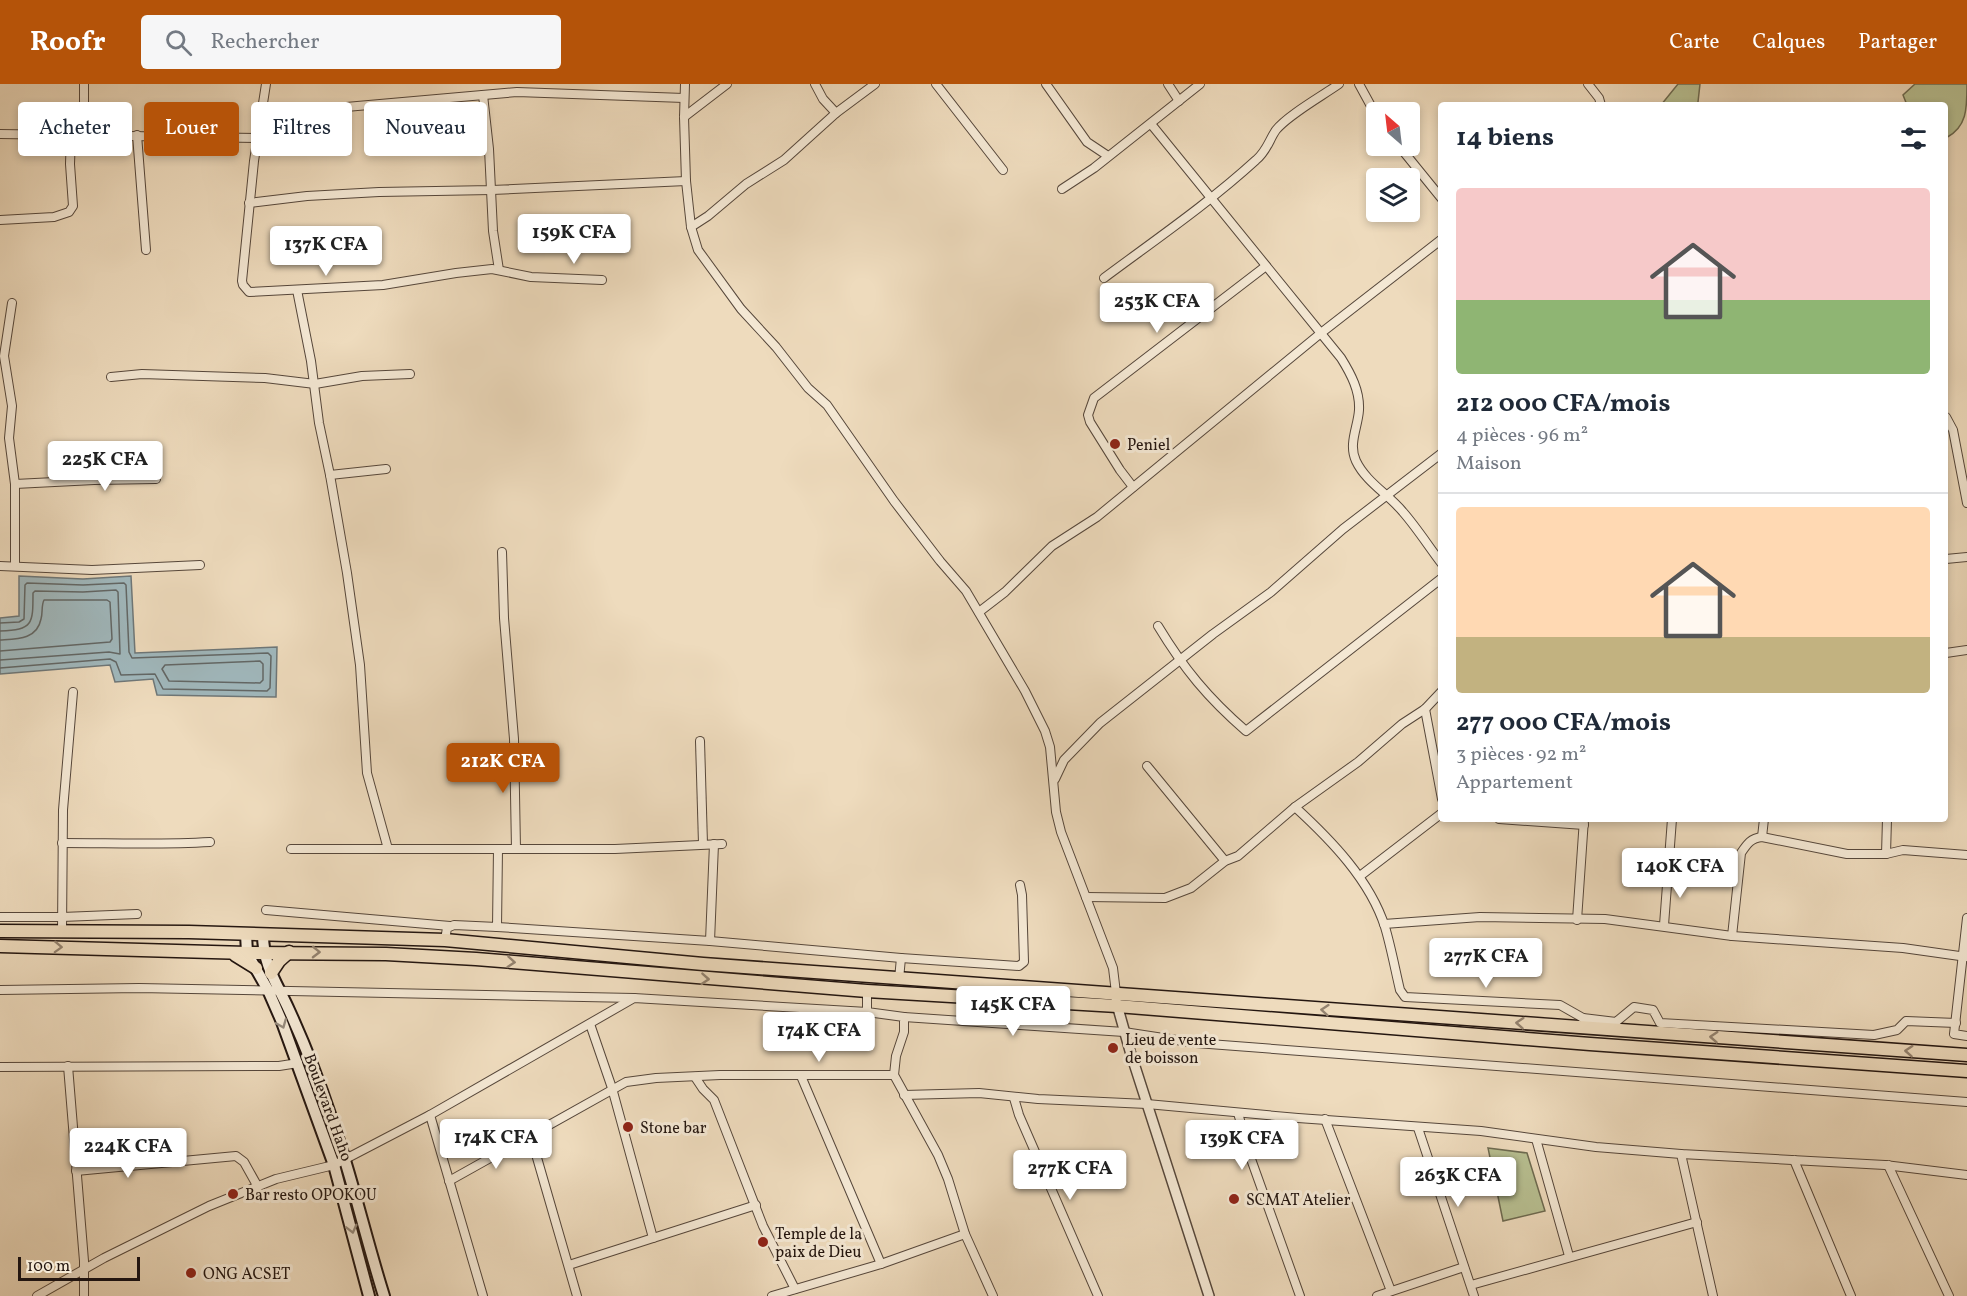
<!DOCTYPE html>
<html lang="fr">
<head>
<meta charset="utf-8">
<style>
	:root { --surface:#fff; --page:#f6f6f7; --text:#1f2937; --muted:#747a83; --line:#e0e1e3; --accent:#b45309 }
	body { margin:0; font-family:Vollkorn,serif; background:var(--page); color:var(--text); height:100vh; display:flex; flex-direction:column; font-size:22px; white-space:nowrap }
	* { box-sizing:border-box; margin:0 }
	p { font-size:20px; color:var(--muted) }
	.icon { flex:none; width:33px; height:33px; fill:none; stroke:currentColor; stroke-width:2; stroke-linecap:round; stroke-linejoin:round }
	.map { position:relative; flex:1; overflow:hidden }
	.drawer { position:absolute; left:1438px; top:18px; width:510px; height:720px; display:flex; flex-direction:column; background:var(--surface); border-radius:6px; box-shadow:0 3px 9px #0003 }
	.drawer>* { flex:none }
	.guide { position:absolute; left:18px; top:18px; width:570px; height:54px; display:flex; gap:12px }
	.needle { width:39px; rotate:332deg }
	.tools { position:absolute; left:1366px; top:18px; display:grid; gap:12px }
	.tools a { display:grid; place-items:center; width:54px; height:54px; border-radius:6px; background:var(--surface); box-shadow:0 3px 9px #0003; font-size:30px }
	.scale { position:absolute; left:18px; bottom:15px; width:122px; box-sizing:border-box; padding-left:6px; border:3px solid #241610; border-top:0; font-size:16px; line-height:21px; white-space:nowrap; color:#241610; -webkit-text-stroke:4px #f4e8d4; paint-order:stroke }
	.price { position:absolute; translate:-50% -51px; padding:0 14px; border-radius:6px; background:#fff; color:#222; font-size:20px; line-height:39px; filter:drop-shadow(0 2px 3px #0008) }
	.price::after { content:''; position:absolute; left:50%; top:36px; width:18px; height:14px; margin-left:-9px; background:inherit; clip-path:polygon(0 0,100% 0,50% 100%) }
	.price.active { background:var(--accent); color:#fff }
	ul { padding:0; list-style:none }
	li { display:grid; align-content:center; gap:12px; height:318px; padding:0 18px }
	li+li { border-top:2px solid var(--line) }
	li span { display:grid; place-items:center; height:186px; border-radius:6px; color:#555 }
	li>.icon { margin-inline-start:auto }
	span .icon { width:108px; height:108px; fill:#fffc; stroke-width:1 }
	li b { font-size:26px }
	h2 { display:flex; justify-content:space-between; align-items:center; height:72px; padding:0 18px; font-size:26px }
	.tag { padding:0 21px; border-radius:6px; background:var(--surface); box-shadow:0 3px 9px #0003; font-size:21px; line-height:54px }
	.tag.active { background:var(--accent); color:#fff }
	header { display:flex; align-items:center; gap:36px; box-sizing:border-box; height:84px; padding:0 30px; background:var(--accent); color:#fff }
	header strong { font-size:28px }
	nav { display:flex; gap:33px; margin-inline-start:auto; font-size:21px }
	.search { width:420px; height:54px; background:var(--page); display:flex; align-items:center; gap:15px; box-sizing:border-box; padding:0 21px; border-radius:6px; color:var(--muted); font-size:22px }
	.map>svg:first-child { display:block }
</style>
</head>
<body>
<header>
<strong>Roofr</strong>
<div class="search"><svg class="icon" aria-label="search" viewBox="0 0 24 24"><circle cx="10" cy="10" r="6"/><path d="M15 15l6 6"/></svg>Rechercher</div>
<nav><a>Carte</a><a>Calques</a><a>Partager</a></nav>
</header>
<div class="map">
<svg width="1967" height="1212" viewBox="0 0 1967 1212">
	<rect width="100%" height="100%" fill="#eedbbd"/>
	<filter id="stains"><feTurbulence type="fractalNoise" baseFrequency=".00333" numOctaves="4"/><feColorMatrix values="0 0 0 0 .2 0 0 0 0 .09 0 0 0 0 .02 0 0 0 .5 -.17"/></filter>
	<radialGradient id="worn" r=".72"><stop offset=".6" stop-color="#630" stop-opacity="0"/><stop offset="1" stop-color="#630" stop-opacity=".3"/></radialGradient>
	<g fill="#b8c092" stroke="#6e6b51" stroke-width="1.5">
		<polygon points="1678,0 1700,0 1698,18 1696,21 1661,21"/>
		<path d="M1915 0H1967C1967 25 1967 43 1946 54V21H1907L1903 11Z"/>
		<polygon points="121,1054 122,1074 83,1077 81,1057"/>
		<polygon points="1488,1064 1527,1069 1545,1127 1503,1137"/>
	</g>
	<polygon fill="#a0b8bd" stroke="#6e7778" stroke-width="1.5" points="19,492 83,495 131,492 135,569 277,563 276,613 157,611 153,595 115,598 110,581 0,590 0,534 19,532"/>
	<g fill="none" stroke-linecap="round" stroke-linejoin="round">
		<g stroke="#626766" stroke-width="1.5">
			<polyline points="0,539 19,538 24,535 25,501 27,499 83,501 124,499 126,501 129,568 132,574 268,569 271,572 270,604 267,607 163,605 155,590 121,591 116,578 110,575 0,584"/>
			<path d="M0 547C33 546 33 540 33 509L35 507 83 508 116 506 118 508 120 570 109 568 0 576"/>
			<path d="M0 556C16 555 37 556 41 535 43 529 41 522 44 516H107L110 518 112 555 110 558 0 567"/>
			<polygon points="260,577 263,580 263,596 260,599 169,597 162,585 165,581"/>
		</g>
		<defs>
			<g id="minor">
				<polyline points="266,0 254,77 242,197 243,201 249,208 383,201 456,189 492,185 531,193 602,196"/>
				<polyline points="685,0 684,33 686,97 691,143 698,166 741,225 776,263 808,304 827,321 894,417 940,477 966,507 1025,607 1045,647 1050,663 1056,728 1061,748 1113,884 1116,909"/>
				<polyline points="815,0 823,15 836,29"/>
				<polyline points="936,0 1003,86"/>
				<polyline points="1046,0 1087,58 1108,72"/>
				<polyline points="1168,0 1179,17"/>
				<polyline points="1359,0 1377,33"/>
				<polyline points="1588,0 1599,14 1601,21"/>
				<polyline points="483,11 489,65 493,147 499,186"/>
				<polyline points="264,23 297,25 346,23 517,8 684,14"/>
				<polyline points="684,33 727,0"/>
				<path d="M1151 40 1341 274C1351 290 1360 307 1359 326 1358 343 1348 360 1356 377 1366 398 1388 410 1403 428 1417 444 1429 463 1442 480"/>
				<polyline points="0,50 258,54"/>
				<polyline points="84,50 84,0"/>
				<polyline points="137,51 146,166"/>
				<polyline points="1399,62 1442,115"/>
				<polyline points="1062,105 1094,84 1200,0"/>
				<polyline points="249,119 307,112 379,108 492,106 686,97"/>
				<polyline points="0,136 54,133 69,128 73,122 70,80 71,50"/>
				<polyline points="691,143 708,132 746,100 784,76 836,29 875,0"/>
				<path d="M1104 194C1155 156 1209 119 1256 76 1267 67 1269 56 1276 46 1288 31 1322 12 1339 0"/>
				<polyline points="297,206 311,277 319,339 330,391 347,489 360,581 367,689 388,765"/>
				<polyline points="12,219 4,272 12,322 9,354 15,400 15,482"/>
				<polyline points="111,293 142,290 265,294 315,300 362,292 410,290"/>
				<polyline points="1946,333 1953,346 1967,419"/>
				<polyline points="330,391 386,385"/>
				<polyline points="15,400 94,396 156,395"/>
				<polyline points="1133,403 1120,386 1090,338 1088,331 1094,314 1266,182"/>
				<polyline points="502,468 504,534 514,655 516,765"/>
				<polyline points="1946,475 1967,473"/>
				<polyline points="0,482 92,486 200,481"/>
				<polyline points="979,528 1005,508 1052,462 1097,433 1321,249 1442,155"/>
				<path d="M1158 542C1184 585 1208 614 1246 647L1442 494"/>
				<polyline points="1946,569 1967,566"/>
				<polyline points="1425,625 1442,715"/>
				<polyline points="700,657 703,760"/>
				<polyline points="1147,682 1225,777"/>
				<polyline points="1055,695 1064,676 1100,639 1213,550 1271,508 1343,445 1442,369"/>
				<path d="M1295 723C1331 756 1370 796 1385 843 1391 863 1395 885 1400 906L1405 913 1560 921 1583 934 1589 944"/>
				<polyline points="1499,735 1584,741"/>
				<polyline points="1762,753 1764,735"/>
				<path d="M62 759C112 759 160 761 210 758"/>
				<polyline points="291,765 615,765 722,760"/>
				<polyline points="1886,770 1887,735"/>
				<polyline points="1360,792 1442,729"/>
				<polyline points="1086,813 1165,814 1191,804 1225,777 1238,772 1295,723 1358,678 1402,640 1425,625 1442,607"/>
				<polyline points="266,826 450,842"/>
				<polyline points="0,833 62,833 137,830"/>
				<polyline points="1967,834 1954,950 1967,952"/>
				<polyline points="1577,836 1584,735"/>
				<polyline points="1384,840 1480,833 1605,835 1732,852 1903,864 1967,873"/>
				<polyline points="1664,841 1672,735"/>
				<polyline points="497,843 710,857 714,760"/>
				<polyline points="62,847 63,726 73,608"/>
				<path d="M1732 852 1741 769C1747 760 1751 754 1762 753L1847 770H1886L1903 766 1967 771"/>
				<polyline points="445,856 447,844 454,841 497,843 498,765"/>
				<polyline points="710,857 901,874 1019,882 1024,878 1022,811 1020,801"/>
				<polyline points="899,895 901,874"/>
				<polyline points="0,906 139,904 634,914"/>
				<polyline points="867,907 867,928 904,933 904,948 896,972 894,991 938,1071 948,1095 965,1150 993,1212"/>
				<polyline points="904,933 1124,948 1196,959 1967,1018"/>
				<polyline points="1583,934 1616,938 1634,923 1653,926 1660,939 1874,951 1897,946 1906,937 1956,939"/>
				<polyline points="590,940 612,1004 653,1154"/>
				<polyline points="68,982 84,1177 84,1212"/>
				<polyline points="0,983 279,982 298,979"/>
				<polyline points="801,992 881,1180"/>
				<polyline points="695,993 703,1005 714,1016 763,1142 795,1205"/>
				<polyline points="904,1011 979,1009 1038,1015 1147,1020 1298,1034 1481,1047 1596,1063 1681,1070 1885,1081 1967,1091"/>
				<polyline points="1014,1014 1019,1031 1098,1212"/>
				<polyline points="1238,1029 1251,1075 1300,1212"/>
				<polyline points="430,1031 483,1212"/>
				<polyline points="1325,1035 1391,1207"/>
				<polyline points="1418,1044 1474,1212"/>
				<polyline points="531,1053 577,1212"/>
				<polyline points="1536,1055 1569,1172"/>
				<polyline points="1681,1070 1713,1212"/>
				<polyline points="1794,1076 1851,1212"/>
				<polyline points="1888,1081 1949,1212"/>
				<polyline points="76,1087 236,1072 244,1078 258,1103"/>
				<polyline points="449,1097 626,998 656,994 720,991 894,991"/>
				<polyline points="569,1181 756,1121"/>
				<polyline points="1471,1201 1697,1138"/>
				<polyline points="37,1212 104,1174 209,1122 276,1095 334,1081 430,1031 634,914 867,928"/>
				<polyline points="772,1212 881,1180 965,1150"/>
				<polyline points="1377,1212 1464,1183"/>
			</g>
			<polyline id="tertiary" points="1116,917 1130,967 1209,1212"/>
			<g id="secondary">
				<polyline points="246,850 247,869 268,906 282,938 334,1081 369,1212"/>
				<path d="M263 850C263 882 277 899 289 926 305 961 319 997 331 1033 352 1092 365 1152 384 1212"/>
			</g>
			<g id="primary">
				<polyline points="0,847 189,848 445,856 703,880 1967,971"/>
				<polyline points="0,862 247,869 386,870 476,875 867,907 1117,922 1590,960 1967,987"/>
				<polyline points="235,871 256,884"/>
				<polyline points="271,889 279,877 289,868"/>
			</g>
		</defs>
		<use href="#minor" stroke="#56473b" stroke-width="10"/>
		<use href="#tertiary" stroke="#56473b" stroke-width="12"/>
		<use href="#secondary" stroke="#241610" stroke-width="14"/>
		<use href="#primary" stroke="#241610" stroke-width="15"/>
		<use href="#minor" stroke="#f4e8d4" stroke-width="8"/>
		<use href="#tertiary" stroke="#f4e8d4" stroke-width="9"/>
		<use href="#secondary" stroke="#f4e8d4" stroke-width="10"/>
		<use href="#primary" stroke="#eedbbd" stroke-width="12"/>
	</g>
	<defs><path id="oneway-chevron" d="M-2-3.5L2.5 0L-2 3.5" fill="none" stroke-width="1.6" stroke-linecap="round" stroke-linejoin="round" transform="scale(1.5)"/></defs>
	<g stroke="#93826f">
		<use href="#oneway-chevron" transform="translate(58 863) rotate(2)"/>
		<use href="#oneway-chevron" transform="translate(316 868) rotate(1)"/>
		<use href="#oneway-chevron" transform="translate(511 878) rotate(5)"/>
		<use href="#oneway-chevron" transform="translate(705 895) rotate(4)"/>
		<use href="#oneway-chevron" transform="translate(1325 926) rotate(-175)"/>
		<use href="#oneway-chevron" transform="translate(1520 939) rotate(-176)"/>
		<use href="#oneway-chevron" transform="translate(1714 953) rotate(-176)"/>
		<use href="#oneway-chevron" transform="translate(1909 967) rotate(-176)"/>
	</g>
	<g stroke="#968a7c">
		<use href="#oneway-chevron" transform="translate(282 940) rotate(68)"/>
		<use href="#oneway-chevron" transform="translate(352 1145) rotate(76)"/>
	</g>
	<g fill="#8f2418" stroke="#f4e8d4" stroke-width="2">
		<circle cx="1115" cy="360" r="6"/>
		<circle cx="1113" cy="964" r="6"/>
		<circle cx="628" cy="1043" r="6"/>
		<circle cx="233" cy="1110" r="6"/>
		<circle cx="1234" cy="1115" r="6"/>
		<circle cx="763" cy="1158" r="6"/>
		<circle cx="191" cy="1189" r="6"/>
	</g>
	<g text-anchor="middle" stroke-width="6" stroke-linejoin="round" paint-order="stroke">
		<g font-size="16" fill="#241610" stroke="#f4e8d4" text-anchor="start">
			<text x="1127" y="366">Peniel</text>
			<text x="1125" y="961">Lieu de vente<tspan x="1125" dy="18">de boisson</tspan></text>
			<text x="640" y="1049">Stone bar</text>
			<text x="245" y="1116">Bar resto OPOKOU</text>
			<text x="1246" y="1121">SCMAT Atelier</text>
			<text x="775" y="1155">Temple de la<tspan x="775" dy="18">paix de Dieu</tspan></text>
			<text x="203" y="1195">ONG ACSET</text>
		</g>
		<g font-size="16" fill="#241610" stroke="#f4e8d4">
			<text transform="translate(329 1023) rotate(70)" y="6">Boulevard Haho</text>
		</g>
	</g>
	<rect width="100%" height="100%" filter="url(#stains)"/>
	<rect width="100%" height="100%" fill="url(#worn)"/>
</svg>
<div class="tools">
<a><svg class="needle" viewBox="-14 -14 28 28"><path d="M0-13l5 13h-10z" fill="#e53935"/><path d="M0 13l5-13h-10z" fill="#747a83"/></svg></a>
<a><svg class="icon" aria-label="layers" viewBox="0 0 24 24"><path d="M12 4l9 5-9 5-9-5zM3 14l9 5 9-5"/></svg></a>
</div>
<div class="scale">100 m</div>
<b class="price" style="left:574px;top:181px">159K CFA</b>
<b class="price" style="left:326px;top:193px">137K CFA</b>
<b class="price" style="left:1157px;top:250px">253K CFA</b>
<b class="price" style="left:105px;top:408px">225K CFA</b>
<b class="price active" style="left:503px;top:710px">212K CFA</b>
<b class="price" style="left:1680px;top:815px">140K CFA</b>
<b class="price" style="left:1486px;top:905px">277K CFA</b>
<b class="price" style="left:1013px;top:953px">145K CFA</b>
<b class="price" style="left:819px;top:979px">174K CFA</b>
<b class="price" style="left:496px;top:1086px">174K CFA</b>
<b class="price" style="left:1242px;top:1087px">139K CFA</b>
<b class="price" style="left:128px;top:1095px">224K CFA</b>
<b class="price" style="left:1070px;top:1117px">277K CFA</b>
<b class="price" style="left:1458px;top:1124px">263K CFA</b>
<div class="guide">
<a class="tag">Acheter</a>
<a class="tag active">Louer</a>
<a class="tag">Filtres</a>
<a class="tag">Nouveau</a>
</div>
<section class="drawer">
<h2>14 biens<svg class="icon" aria-label="filters" viewBox="0 0 24 24"><path d="M4 7h16M4 17h16"/><circle cx="9" cy="7" r="2"/><circle cx="15" cy="17" r="2"/></svg></h2>
<ul>
<li><span style="background:linear-gradient(#f6c9c9 60%,#8fb573 0)"><svg class="icon" aria-label="home" viewBox="0 0 24 24"><path d="M3 11l9-7 9 7M6 9v11h12V9"/></svg></span><div><b>212 000 CFA/mois</b><p>4 pièces · 96 m²</p><p>Maison</p></div></li>
<li><span style="background:linear-gradient(#ffd9b3 70%,#c2b280 0)"><svg class="icon" aria-label="home" viewBox="0 0 24 24"><path d="M3 11l9-7 9 7M6 9v11h12V9"/></svg></span><div><b>277 000 CFA/mois</b><p>3 pièces · 92 m²</p><p>Appartement</p></div></li>
</ul>
</section>
</div>
</body>
</html>
